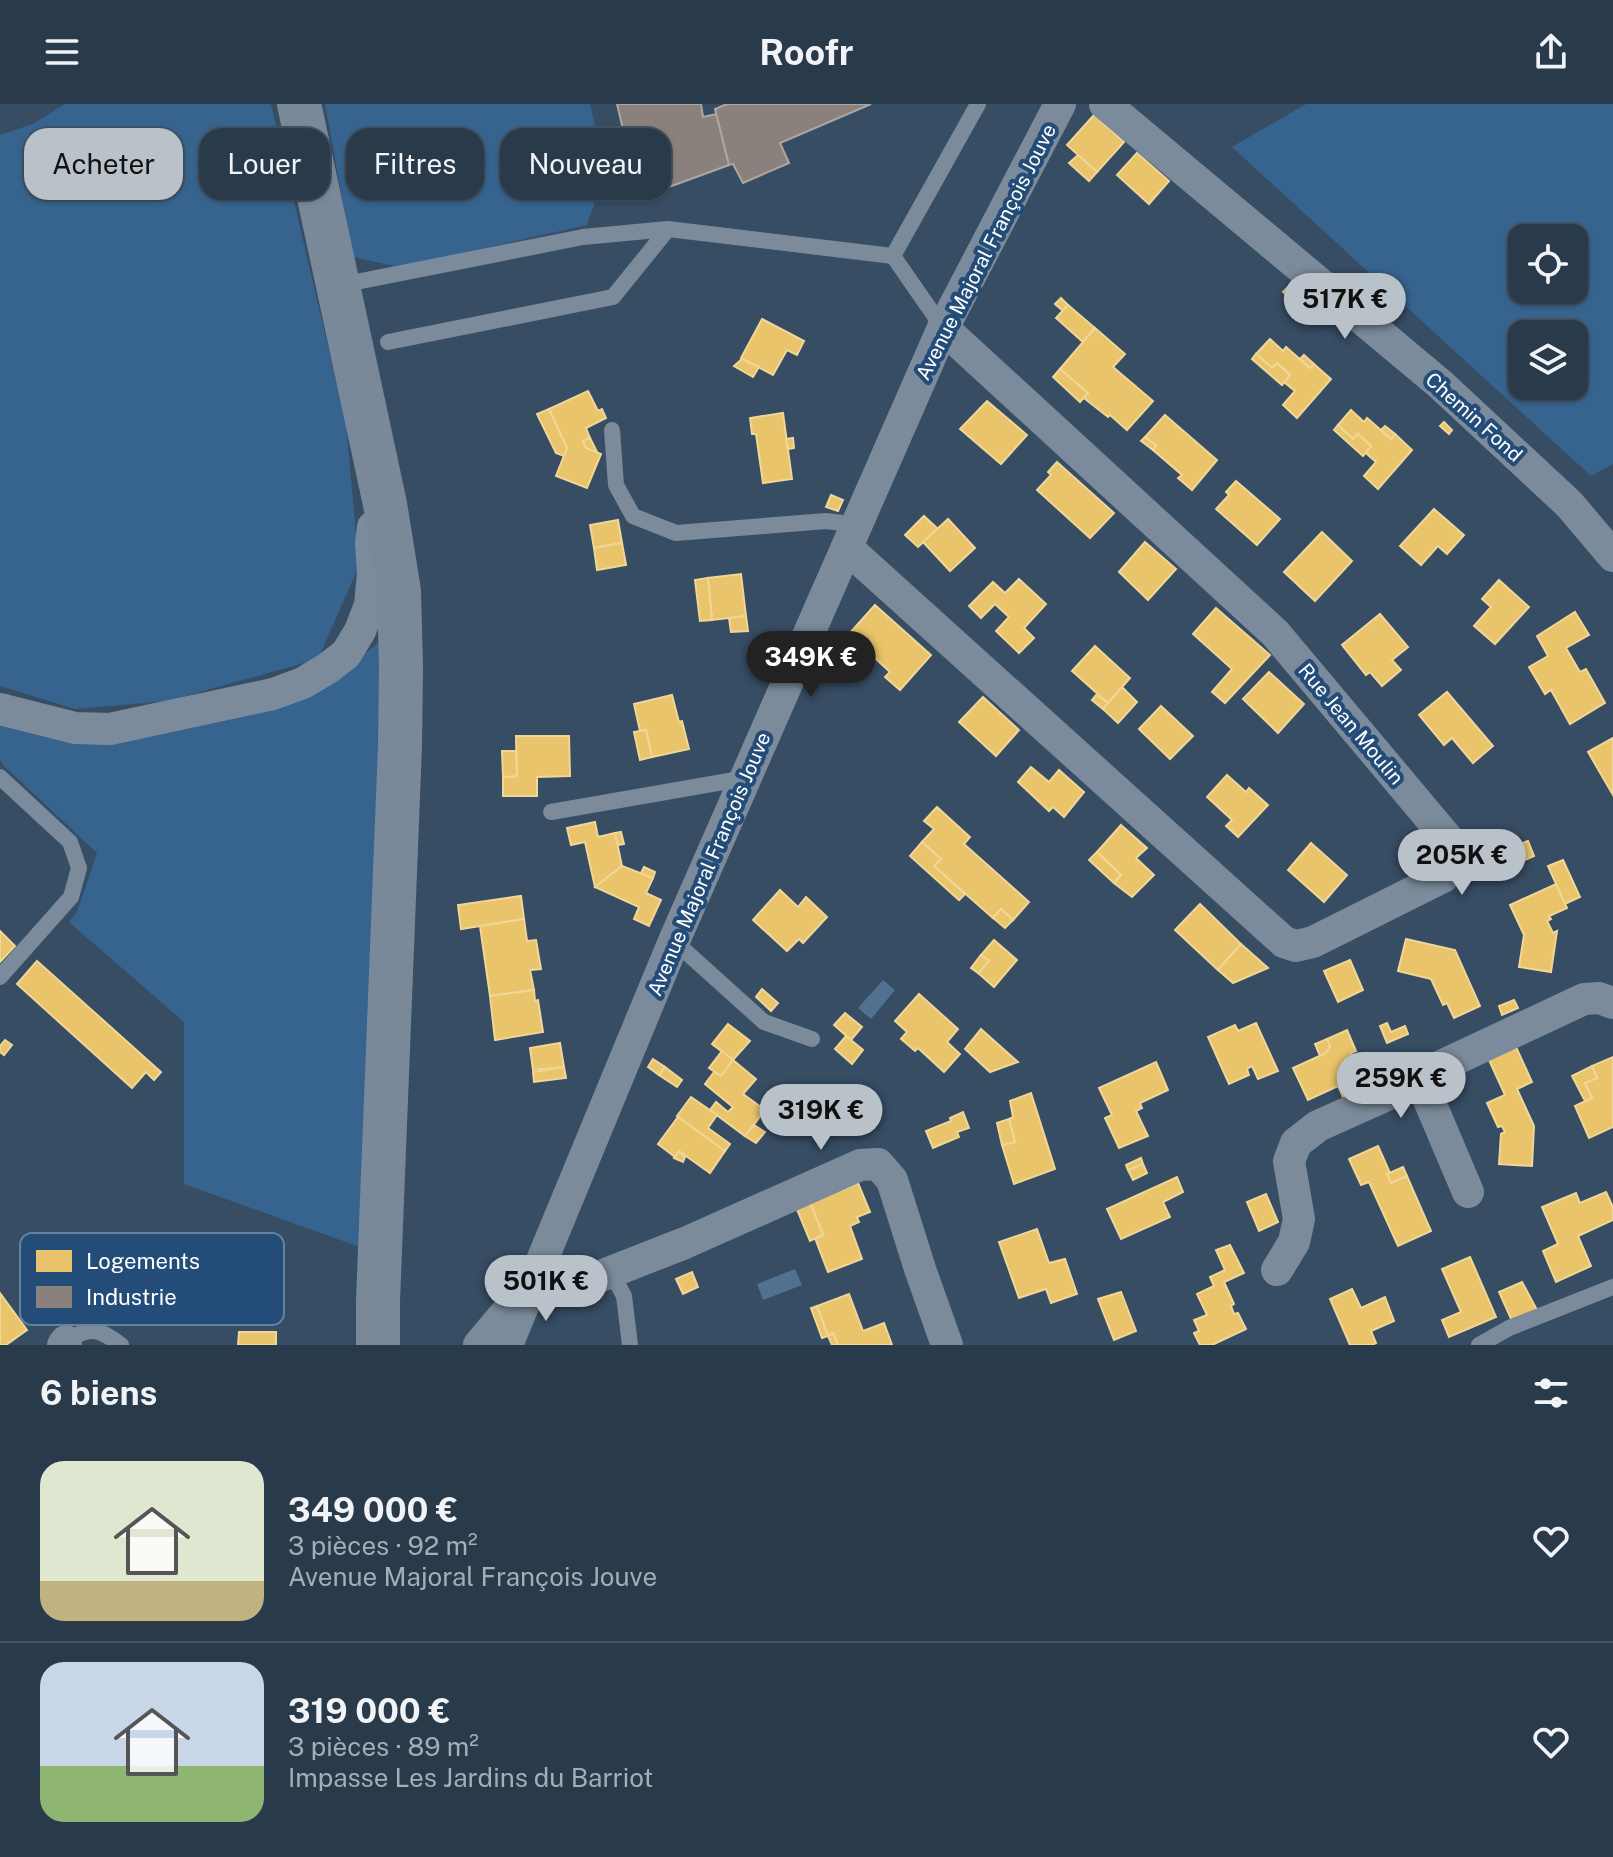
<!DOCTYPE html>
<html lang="fr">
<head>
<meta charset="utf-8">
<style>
	:root { --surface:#293a4b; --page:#314152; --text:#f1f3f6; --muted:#a5adb5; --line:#455463; --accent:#b9c1c9 }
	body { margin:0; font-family:"Public Sans",sans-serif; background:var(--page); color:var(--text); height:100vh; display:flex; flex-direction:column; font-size:30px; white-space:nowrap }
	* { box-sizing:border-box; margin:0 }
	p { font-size:26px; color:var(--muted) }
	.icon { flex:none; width:44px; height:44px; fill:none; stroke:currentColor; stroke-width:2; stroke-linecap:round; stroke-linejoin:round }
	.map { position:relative; height:1241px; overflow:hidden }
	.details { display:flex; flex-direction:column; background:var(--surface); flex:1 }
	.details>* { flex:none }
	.top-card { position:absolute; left:24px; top:24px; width:800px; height:72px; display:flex; gap:16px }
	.buttons { position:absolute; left:1508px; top:120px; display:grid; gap:16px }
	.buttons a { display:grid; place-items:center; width:80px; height:80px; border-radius:16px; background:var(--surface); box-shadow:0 2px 6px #0004,0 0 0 2px var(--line); font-size:40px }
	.price { position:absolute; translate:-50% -68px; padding:0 18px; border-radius:28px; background:var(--accent); color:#111; font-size:26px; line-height:52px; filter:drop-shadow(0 2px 4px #0008) }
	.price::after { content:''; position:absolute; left:50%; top:48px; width:24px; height:18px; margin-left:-12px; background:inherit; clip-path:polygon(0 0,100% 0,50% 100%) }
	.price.selected { background:#222; color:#fff }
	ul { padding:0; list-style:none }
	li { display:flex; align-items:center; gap:24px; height:200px; padding:0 40px }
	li+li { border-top:2px solid var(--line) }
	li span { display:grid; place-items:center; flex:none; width:224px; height:160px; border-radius:24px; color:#555 }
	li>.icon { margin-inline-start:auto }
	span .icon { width:96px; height:96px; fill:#fffc; stroke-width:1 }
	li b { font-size:34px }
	h2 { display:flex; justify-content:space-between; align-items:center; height:96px; padding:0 40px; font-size:34px }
	.pill { padding:0 28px; border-radius:24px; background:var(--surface); box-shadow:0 2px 6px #0004,0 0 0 2px var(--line); font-size:28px; line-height:72px }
	.pill.selected { background:var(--accent); color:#111 }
	header { display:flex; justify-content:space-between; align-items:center; height:104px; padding:0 40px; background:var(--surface); font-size:36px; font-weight:700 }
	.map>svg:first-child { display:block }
</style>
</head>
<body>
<header><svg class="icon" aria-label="menu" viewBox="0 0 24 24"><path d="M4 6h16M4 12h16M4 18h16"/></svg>Roofr<svg class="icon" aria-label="share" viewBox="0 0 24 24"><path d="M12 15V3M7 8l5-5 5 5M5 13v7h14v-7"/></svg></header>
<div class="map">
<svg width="1613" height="1241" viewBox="0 0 1613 1241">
	<rect width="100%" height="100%" fill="#374d64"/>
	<g fill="#37648f" fill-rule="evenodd">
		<polygon points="65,0 271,0 346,319 359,462 318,555 168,597 75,605 0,582 0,31 33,20"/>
		<polygon points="325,0 590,0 605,68 587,121 399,163 353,153"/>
		<path d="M1306 0H1613V360L1591 372 1232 43ZM1574 134V186H1522V134ZM1574 230V282H1522V230Z"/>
		<polygon points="381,536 368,1146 184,1080 184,918 69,818 77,808 97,749 3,661 0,655 0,616 37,625 330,580"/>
	</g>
	<g fill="#527190">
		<polygon points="883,876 895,886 871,915 858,904"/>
		<polygon points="795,1165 802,1181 763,1196 757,1180"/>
	</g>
	<g fill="#e9c46a" stroke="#f0d697" stroke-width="2">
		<polygon points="1094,11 1124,38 1097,68 1067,41"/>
		<polygon points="1137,49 1169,77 1149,100 1117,71"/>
		<polygon points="1078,51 1097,68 1089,77 1069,59"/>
		<polygon points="1290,181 1294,185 1288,192 1283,188"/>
		<polygon points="1061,194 1068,201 1063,207 1055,200"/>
		<polygon points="1068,201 1095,224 1083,238 1056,214"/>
		<polygon points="762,215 804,237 797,251 787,246 773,271 741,254"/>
		<polygon points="1095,224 1125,250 1113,263 1153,297 1127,326 1110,311 1108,313 1084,294 1088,289 1060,265"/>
		<polygon points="1270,235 1283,247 1286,243 1310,264 1314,260 1331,275 1297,314 1283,301 1295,287 1284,278 1290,271 1277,259 1272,264 1256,250"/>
		<polygon points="1256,250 1272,264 1277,259 1290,271 1282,281 1252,255"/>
		<polygon points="1304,251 1314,260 1310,264 1300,255"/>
		<polygon points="742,255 759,263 753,273 734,262"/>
		<polygon points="1060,265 1088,289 1080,298 1053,273"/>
		<polygon points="588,287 598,307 602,305 606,314 586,324 590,334 583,337 586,344 601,350 587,384 556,372 567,344 549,305"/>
		<polygon points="987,297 1027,331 1001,360 960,325"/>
		<polygon points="549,305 567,344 564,352 556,349 537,310"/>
		<polygon points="1351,306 1364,318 1367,314 1391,335 1395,330 1412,346 1378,385 1364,372 1376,358 1366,349 1371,342 1358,330 1353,335 1338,321"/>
		<polygon points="783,309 792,375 763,379 756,330 752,330 750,314"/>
		<polygon points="1165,311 1217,356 1192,386 1178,374 1182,371 1153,346 1156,341 1145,333"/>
		<polygon points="1444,318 1452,326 1449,330 1440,322"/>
		<polygon points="1338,321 1353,335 1358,330 1371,342 1363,352 1334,326"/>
		<polygon points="1385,322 1395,330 1391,335 1381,326"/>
		<polygon points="1145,333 1156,341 1153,346 1141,337"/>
		<polygon points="590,334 597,348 586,344 583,337"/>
		<polygon points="793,334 794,344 788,345 786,335"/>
		<polygon points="1057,358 1114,409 1090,434 1037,386 1051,371 1048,368"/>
		<polygon points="1236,377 1280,415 1257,441 1216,405 1229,391 1226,388"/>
		<polygon points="831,391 843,396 838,407 826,403"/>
		<polygon points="1434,405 1464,431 1447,450 1438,442 1421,461 1400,442"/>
		<polygon points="924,412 938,425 918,443 905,431"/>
		<polygon points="948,415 975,444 950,467 923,438"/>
		<polygon points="618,416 622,439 594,444 590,421"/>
		<polygon points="1322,428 1352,457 1315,497 1284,468"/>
		<polygon points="1145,438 1176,465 1148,496 1119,468"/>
		<polygon points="622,439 626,461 597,466 594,444"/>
		<polygon points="741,470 746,512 712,516 708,474"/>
		<polygon points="708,474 712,516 700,517 695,476"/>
		<polygon points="1019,475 1046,500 1024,524 1034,534 1019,549 996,527 1009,513 995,500 981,514 969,502 993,478 1005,489"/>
		<polygon points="1499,476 1529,503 1495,540 1474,522 1491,503 1482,495"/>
		<polygon points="875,501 931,551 900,586 885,573 890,568 849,530"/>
		<polygon points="1216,504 1270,551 1225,599 1212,588 1232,565 1193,530"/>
		<polygon points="1575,508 1589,531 1566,544 1580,568 1586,565 1605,599 1570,620 1551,586 1545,590 1529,563 1548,552 1537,532"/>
		<polygon points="1380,510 1408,543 1392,556 1401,566 1382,582 1370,568 1366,571 1342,541"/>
		<polygon points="746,512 748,527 731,528 729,514"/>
		<polygon points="1095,542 1130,574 1108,599 1072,567"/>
		<polygon points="1269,568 1304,600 1278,629 1243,595"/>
		<polygon points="1122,583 1137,598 1118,619 1103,605"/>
		<polygon points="1447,588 1493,642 1473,659 1452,634 1444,641 1419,611"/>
		<polygon points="672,591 679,618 682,617 689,645 652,653 646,626 640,627 634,600"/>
		<polygon points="1096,591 1108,599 1103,605 1092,596"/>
		<polygon points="983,593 1019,626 996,652 959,618"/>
		<polygon points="1161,602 1193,632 1170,655 1139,625"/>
		<polygon points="646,626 652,653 640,656 634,628"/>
		<polygon points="516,632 569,632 570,672 537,673 537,692 503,692 503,673 517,672"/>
		<polygon points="1613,634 1613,691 1588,648"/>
		<polygon points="502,647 516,647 517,672 503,673"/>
		<polygon points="1031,663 1049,678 1059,666 1084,688 1064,713 1053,703 1049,707 1018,678"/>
		<polygon points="1227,671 1246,688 1249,684 1268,701 1238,733 1226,722 1232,716 1207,693"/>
		<polygon points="937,703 970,733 964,740 1029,798 1013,816 1001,805 993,814 934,762 941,755 922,738 934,725 924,717"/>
		<polygon points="595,718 598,733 615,729 622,762 595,783 585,738 571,741 567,724"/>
		<polygon points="1121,721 1147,744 1136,754 1154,771 1132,793 1114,779 1121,771 1097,748"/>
		<polygon points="621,728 624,740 618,741 615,729"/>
		<polygon points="1508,736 1511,743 1528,737 1534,752 1497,768 1479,747"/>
		<polygon points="922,738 941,755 934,762 965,790 959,796 910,752"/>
		<polygon points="1311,739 1347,771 1324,798 1288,766"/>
		<polygon points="1097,748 1121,771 1114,779 1089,756"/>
		<polygon points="1563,756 1580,793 1565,800 1548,762"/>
		<polygon points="622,762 653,774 646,789 661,796 649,822 634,815 639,803 595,783"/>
		<polygon points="644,763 655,768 653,774 641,769"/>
		<polygon points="1556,780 1567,804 1549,812 1551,815 1547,817 1553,829 1557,827 1551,868 1519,863 1524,831 1510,801"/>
		<polygon points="780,786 798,803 806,793 827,813 803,839 799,835 787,847 753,816"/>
		<polygon points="521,792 524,815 461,825 458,801"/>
		<polygon points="1200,800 1241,840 1218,866 1175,826"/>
		<polygon points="1001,805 1013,816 1005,824 993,814"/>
		<polygon points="524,815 527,837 536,836 541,865 530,866 534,886 490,892 480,822"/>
		<polygon points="0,827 15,842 0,858"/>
		<polygon points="1406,835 1455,846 1480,902 1454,914 1447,899 1443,901 1431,875 1398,867"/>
		<polygon points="994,836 1017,856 994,883 978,869 989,857 981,851"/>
		<polygon points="1241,840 1268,864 1233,879 1218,866"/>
		<polygon points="981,851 989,857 978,869 971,864"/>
		<polygon points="1350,856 1363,886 1338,898 1324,867"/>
		<polygon points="37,857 161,968 154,976 146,968 132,984 17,880"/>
		<polygon points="762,885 778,899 771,907 756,893"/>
		<polygon points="534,886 535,897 538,896 543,928 495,936 490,892"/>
		<polygon points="919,890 958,925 947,938 960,950 944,968 918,944 915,947 901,935 907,928 895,917"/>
		<polygon points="1514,896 1518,904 1502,911 1499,902"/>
		<polygon points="845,909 862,923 851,936 834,921"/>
		<polygon points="1256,919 1278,967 1258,975 1252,962 1247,965 1249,971 1229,980 1208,933 1235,921 1238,927"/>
		<polygon points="1387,919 1391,928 1405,922 1408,930 1387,939 1380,922"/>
		<polygon points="728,920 750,937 733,956 712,940"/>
		<polygon points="981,925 1018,958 990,968 965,945"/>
		<polygon points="1347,926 1356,947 1351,949 1354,956 1359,953 1367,969 1359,973 1367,991 1346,1000 1338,982 1308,996 1293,964 1326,949 1330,942 1327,935"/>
		<polygon points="846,932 863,946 852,960 835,945"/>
		<polygon points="1327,935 1330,942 1326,949 1320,952 1315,940"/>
		<polygon points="5,936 12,941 4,951 0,948 0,942"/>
		<polygon points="560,939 564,963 533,966 530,944"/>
		<polygon points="1516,943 1532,978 1517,985 1534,1022 1532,1062 1499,1060 1501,1030 1505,1028 1502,1022 1498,1023 1487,999 1505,991 1489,956"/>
		<polygon points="722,947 733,956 721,972 709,964"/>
		<polygon points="1613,953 1613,1023 1589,1034 1575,1002 1592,994 1585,979 1597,974 1592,962"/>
		<polygon points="653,955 665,963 659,971 648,963"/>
		<polygon points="733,956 756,975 743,990 765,1006 745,1032 710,1006 716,998 728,1008 733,1003 705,980 714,968 721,972"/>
		<polygon points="1156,958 1168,986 1140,999 1142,1004 1136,1007 1148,1032 1119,1044 1105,1014 1112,1011 1099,984"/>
		<polygon points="1592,962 1597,974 1585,979 1592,994 1585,997 1572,972"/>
		<polygon points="564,963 566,974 534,978 533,968"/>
		<polygon points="665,963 682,976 677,983 659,971"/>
		<polygon points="1031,989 1055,1065 1014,1080 1002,1041 1015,1038 1009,1015 1013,1013 1010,997"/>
		<polygon points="691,993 717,1011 708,1024 730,1040 725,1047 677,1012"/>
		<polygon points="963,1008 969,1024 957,1028 959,1033 933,1044 926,1027 951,1017 950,1014"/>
		<polygon points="678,1013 725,1047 710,1069 679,1047 675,1053 658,1040"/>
		<polygon points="1009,1015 1015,1038 1002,1041 997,1019"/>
		<polygon points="754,1021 765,1028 756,1039 745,1032"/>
		<polygon points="1378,1042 1390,1069 1387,1070 1391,1079 1407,1072 1431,1127 1398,1142 1369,1078 1361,1081 1349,1055"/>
		<polygon points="679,1047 685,1053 683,1058 674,1054"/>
		<polygon points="1141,1054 1143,1060 1128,1066 1126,1061"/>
		<polygon points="1143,1060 1147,1069 1133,1076 1128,1066"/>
		<polygon points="1403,1063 1407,1072 1391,1079 1387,1070"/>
		<polygon points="1177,1073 1183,1088 1163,1098 1170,1113 1121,1135 1107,1105"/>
		<polygon points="858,1079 870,1108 857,1113 859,1118 850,1122 862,1155 828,1168 815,1134 823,1131 810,1098"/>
		<polygon points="1606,1088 1613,1103 1613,1116 1578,1132 1591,1162 1556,1178 1543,1147 1558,1140 1542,1103 1576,1089 1580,1099"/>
		<polygon points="1266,1090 1278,1118 1259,1127 1247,1098"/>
		<polygon points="810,1098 823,1131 810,1137 796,1103"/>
		<polygon points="1037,1125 1049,1159 1065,1155 1077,1190 1051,1199 1046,1185 1019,1194 999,1138"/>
		<polygon points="1230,1141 1244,1169 1224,1178 1234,1200 1231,1202 1234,1210 1238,1209 1246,1225 1212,1241 1200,1241 1194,1229 1199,1227 1194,1216 1207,1211 1197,1190 1214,1182 1210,1173 1225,1166 1216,1146"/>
		<polygon points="1470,1153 1496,1213 1449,1233 1442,1216 1461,1208 1442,1165"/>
		<polygon points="692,1168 698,1183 683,1190 676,1175"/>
		<polygon points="1522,1178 1537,1206 1512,1217 1499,1188"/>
		<polygon points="1352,1185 1361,1204 1385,1193 1394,1217 1371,1227 1376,1239 1372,1241 1350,1241 1330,1195"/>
		<polygon points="1121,1188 1136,1227 1114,1236 1098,1195"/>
		<polygon points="0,1189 27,1226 6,1241 0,1241"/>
		<polygon points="849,1190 863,1227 884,1219 892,1241 838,1241 833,1229 828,1232 817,1202"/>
		<polygon points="817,1202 828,1232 822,1234 811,1204"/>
		<polygon points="239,1228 276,1228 276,1241 238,1241"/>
		<polygon points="833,1229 838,1241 832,1241 828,1232"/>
	</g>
	<g fill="#8a817c" stroke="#ada7a3" stroke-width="2">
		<polygon points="617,0 701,0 703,13 717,10 729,61 639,94"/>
		<polygon points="727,0 871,0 780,39 789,59 743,79 733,60 729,61 715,5"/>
	</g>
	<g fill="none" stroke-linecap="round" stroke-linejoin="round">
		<g stroke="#7b8b9b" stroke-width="16">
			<polyline points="341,181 583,133 668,125 893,152"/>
			<polyline points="943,224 893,152 978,0"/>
			<polyline points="388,238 613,193 668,125"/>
			<polyline points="612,326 616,381 633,412 676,429 826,417 858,421"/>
			<polyline points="0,673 70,738 79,764 71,793 0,873"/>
			<polyline points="551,708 746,674"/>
			<polyline points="674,837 764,918 812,935"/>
			<polyline points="611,1168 624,1192 630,1241"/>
			<path d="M66 1237C90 1222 98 1224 121 1241"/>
			<polyline points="1479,1241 1509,1224 1613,1183"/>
		</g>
		<g stroke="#7b8b9b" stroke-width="32">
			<polyline points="1105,0 1440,280 1569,400 1613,452"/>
			<polyline points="847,444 1284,838 1296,842 1313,838 1443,773 1450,753 1447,734 1275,529 943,224"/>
			<polyline points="0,605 75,624 110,625 273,590 303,579 328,564 346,550 360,527 370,501 373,469 371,439 373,423"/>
			<polyline points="1420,975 1468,1088"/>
			<polyline points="538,1163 550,1171 572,1177 593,1175 685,1139 860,1061 878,1060 892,1076 920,1165 947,1241"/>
			<polyline points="1277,1166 1294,1138 1299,1115 1289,1057 1296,1039 1318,1022 1407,982 1439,963 1584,895 1599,894 1613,899"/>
			<polyline points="63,1241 66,1237"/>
			<polyline points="479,1241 515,1198"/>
			<polyline points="507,1241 674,837 943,224 1060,0"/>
		</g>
		<polyline stroke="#7a899a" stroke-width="44" points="299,0 385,400 399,487 401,563 400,642 378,1197 378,1241"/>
	</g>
	<g text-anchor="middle" stroke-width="8" stroke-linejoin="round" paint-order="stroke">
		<g font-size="20" fill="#fff" stroke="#234d78">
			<text transform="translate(986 148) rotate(-63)" y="7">Avenue Majoral François Jouve</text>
			<text transform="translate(1474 313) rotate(42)" y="7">Chemin Fond</text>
			<text transform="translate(1351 620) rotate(50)" y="7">Rue Jean Moulin</text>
			<text transform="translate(709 760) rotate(-67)" y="7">Avenue Majoral François Jouve</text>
		</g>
	</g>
	<rect x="20" y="1129" width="264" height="92" rx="12" fill="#234d78" stroke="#6582a0" stroke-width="2"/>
	<rect x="36" y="1146" width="36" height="22" fill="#e9c46a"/>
	<rect x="36" y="1182" width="36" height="22" fill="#8a817c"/>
	<g font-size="22" fill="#fff">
		<text x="86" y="1165">Logements</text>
		<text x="86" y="1201">Industrie</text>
	</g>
</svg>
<div class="buttons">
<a><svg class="icon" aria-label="locate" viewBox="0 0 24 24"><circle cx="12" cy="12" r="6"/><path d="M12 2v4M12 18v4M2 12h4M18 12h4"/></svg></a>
<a><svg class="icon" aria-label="layers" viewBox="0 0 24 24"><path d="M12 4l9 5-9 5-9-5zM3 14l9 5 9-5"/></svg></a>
</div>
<b class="price" style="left:1345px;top:237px">517K €</b>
<b class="price selected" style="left:811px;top:595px">349K €</b>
<b class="price" style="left:1462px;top:793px">205K €</b>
<b class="price" style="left:1401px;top:1016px">259K €</b>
<b class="price" style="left:821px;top:1048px">319K €</b>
<b class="price" style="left:546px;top:1219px">501K €</b>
<div class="top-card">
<a class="pill selected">Acheter</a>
<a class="pill">Louer</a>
<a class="pill">Filtres</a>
<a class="pill">Nouveau</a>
</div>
</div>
<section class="details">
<h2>6 biens<svg class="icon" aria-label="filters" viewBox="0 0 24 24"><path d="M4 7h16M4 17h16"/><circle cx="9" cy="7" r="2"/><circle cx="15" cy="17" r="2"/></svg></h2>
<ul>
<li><span style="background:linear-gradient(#dfe7d0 75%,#c2b280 0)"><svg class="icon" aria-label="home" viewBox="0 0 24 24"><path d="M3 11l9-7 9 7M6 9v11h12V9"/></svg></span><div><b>349 000 €</b><p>3 pièces · 92 m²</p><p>Avenue Majoral François Jouve</p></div><svg class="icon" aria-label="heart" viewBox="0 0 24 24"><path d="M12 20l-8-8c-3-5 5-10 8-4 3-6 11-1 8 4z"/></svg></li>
<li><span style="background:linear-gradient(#c9d6e8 65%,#8fb573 0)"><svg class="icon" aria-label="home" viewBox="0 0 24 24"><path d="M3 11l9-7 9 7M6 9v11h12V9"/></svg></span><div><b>319 000 €</b><p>3 pièces · 89 m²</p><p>Impasse Les Jardins du Barriot</p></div><svg class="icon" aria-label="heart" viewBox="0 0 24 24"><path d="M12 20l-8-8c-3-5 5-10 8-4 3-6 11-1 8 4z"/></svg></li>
</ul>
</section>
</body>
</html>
